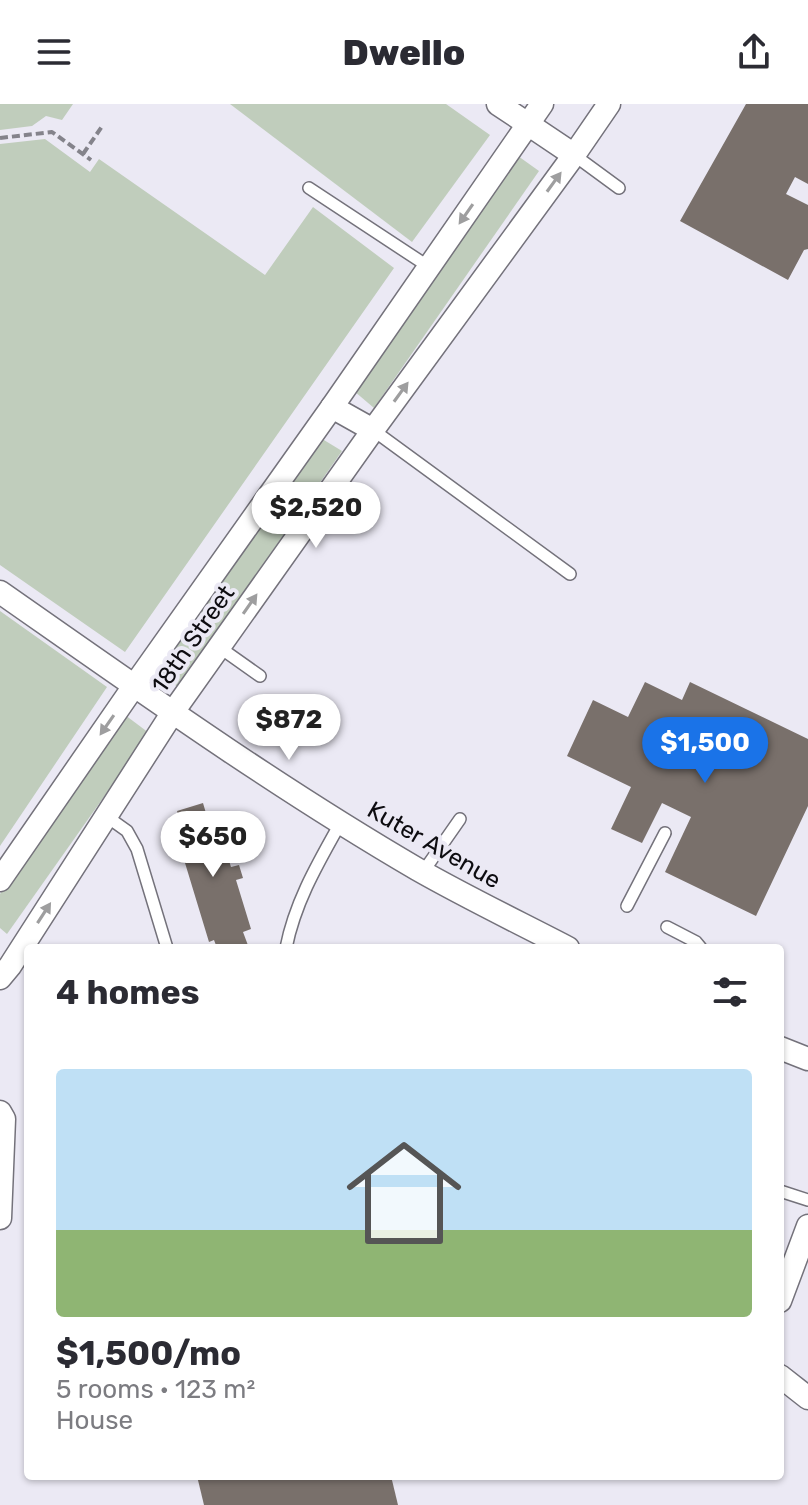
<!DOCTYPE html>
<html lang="en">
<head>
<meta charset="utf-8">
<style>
	:root { --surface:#fff; --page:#f2f2f3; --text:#2b2b33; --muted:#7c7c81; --line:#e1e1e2; --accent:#1a73e8 }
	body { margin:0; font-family:Rubik,sans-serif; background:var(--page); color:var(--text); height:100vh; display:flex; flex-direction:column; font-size:30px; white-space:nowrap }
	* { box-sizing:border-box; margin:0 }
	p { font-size:26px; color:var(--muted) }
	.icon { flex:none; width:44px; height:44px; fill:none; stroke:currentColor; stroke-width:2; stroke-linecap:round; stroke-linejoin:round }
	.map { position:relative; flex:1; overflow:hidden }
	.details { position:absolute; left:24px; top:840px; width:760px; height:536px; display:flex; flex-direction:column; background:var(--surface); border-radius:8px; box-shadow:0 2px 6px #0004 }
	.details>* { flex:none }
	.price { position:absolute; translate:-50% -68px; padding:0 18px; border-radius:28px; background:#fff; color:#222; font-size:26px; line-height:52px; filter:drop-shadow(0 2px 4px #0008) }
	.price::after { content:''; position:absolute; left:50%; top:48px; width:24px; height:18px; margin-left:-12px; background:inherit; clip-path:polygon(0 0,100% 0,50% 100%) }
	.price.on { background:var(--accent); color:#fff }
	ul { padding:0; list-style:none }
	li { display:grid; align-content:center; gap:16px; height:424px; padding:0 32px }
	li+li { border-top:2px solid var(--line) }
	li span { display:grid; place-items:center; height:248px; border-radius:8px; color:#555 }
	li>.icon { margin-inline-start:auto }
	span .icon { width:144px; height:144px; fill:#fffc; stroke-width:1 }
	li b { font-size:34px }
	h2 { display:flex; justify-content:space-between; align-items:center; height:96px; padding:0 32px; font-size:34px }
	header { display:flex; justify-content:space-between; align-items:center; height:104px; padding:0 32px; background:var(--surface); font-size:36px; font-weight:800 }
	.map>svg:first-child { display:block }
</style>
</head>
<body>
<header><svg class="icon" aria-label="menu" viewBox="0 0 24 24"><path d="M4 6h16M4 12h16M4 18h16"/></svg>Dwello<svg class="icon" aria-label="share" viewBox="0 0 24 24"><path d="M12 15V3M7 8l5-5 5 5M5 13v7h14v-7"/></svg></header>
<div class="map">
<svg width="808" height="1401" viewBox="0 0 808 1401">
	<rect width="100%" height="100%" fill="#ebe9f4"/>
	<g fill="#c0cdbc">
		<polygon points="0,0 73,0 62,16 46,12 32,22 0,26"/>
		<polygon points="230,0 446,0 490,31 412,138"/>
		<polygon points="45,35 90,68 99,55 265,171 313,103 394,164 125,548 0,461 0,40"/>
		<polygon points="518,52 539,67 374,304 354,287"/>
		<polygon points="319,333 342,347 178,583 154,567"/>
		<polygon points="0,507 107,583 0,742"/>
		<polygon points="125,611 149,629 7,830 0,824 0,790"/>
	</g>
	<g fill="#79706b">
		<polygon points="746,0 808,0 808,80 795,73 786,90 808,101 808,145 804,146 788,176 680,117"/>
		<polygon points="645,578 682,596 690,578 808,635 808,702 756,812 665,768 691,713 662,699 642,739 611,725 631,683 567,652 593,596 628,613"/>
		<polygon points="203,699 208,716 215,713 231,763 239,761 243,774 236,776 251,825 243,828 249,844 217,844 214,836 209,838 175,726 182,724 177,707"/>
		<polygon points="197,1372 391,1372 398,1401 204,1401"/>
	</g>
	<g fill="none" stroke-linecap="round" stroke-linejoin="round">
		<defs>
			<g id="lane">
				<polyline points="574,51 619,84"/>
				<polyline points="309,84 429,163"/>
				<polyline points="373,326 570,470"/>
				<polyline points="219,543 260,572"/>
				<polyline points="106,712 127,727 137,745 167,844"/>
				<polyline points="423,768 460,715"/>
				<polyline points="627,802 665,729"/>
				<polyline points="667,823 696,838 701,844"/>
				<path d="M286 844C295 798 318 759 341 718"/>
				<polyline points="780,1087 808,1096"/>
			</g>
			<g id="street">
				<polyline points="498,0 574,51"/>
				<polyline points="332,303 373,326"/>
				<path d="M0 488C136 583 273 681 417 765 466 793 518 818 568 844"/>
				<polyline points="0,776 134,582 332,303 542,0"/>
				<polyline points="0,874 10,862 173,608 373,326 574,51 609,0"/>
				<polyline points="780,944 808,955"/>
				<polyline points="0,1008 4,1015 0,1114"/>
				<polyline points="780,1197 808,1122"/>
				<polyline points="780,1272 808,1294"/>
			</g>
		</defs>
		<use href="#lane" stroke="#74727b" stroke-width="14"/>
		<use href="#street" stroke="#74727b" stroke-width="25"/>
		<g stroke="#84838b" stroke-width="4" stroke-dasharray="8 4" stroke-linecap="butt">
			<polyline points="0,34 52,28 91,56"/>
			<polyline points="83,50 103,21"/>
		</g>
		<use href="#lane" stroke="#fff" stroke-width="11"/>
		<use href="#street" stroke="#fff" stroke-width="22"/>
	</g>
	<defs><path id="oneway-solid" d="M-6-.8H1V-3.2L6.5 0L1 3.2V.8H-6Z" transform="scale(2)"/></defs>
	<g fill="#9e9e9f">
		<use href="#oneway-solid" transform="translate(554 78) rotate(-54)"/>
		<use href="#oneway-solid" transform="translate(466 110) rotate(125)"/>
		<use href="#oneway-solid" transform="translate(401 288) rotate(-54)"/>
		<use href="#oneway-solid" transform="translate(250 500) rotate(-55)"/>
		<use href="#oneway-solid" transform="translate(107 621) rotate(125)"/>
		<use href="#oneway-solid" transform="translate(44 809) rotate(-57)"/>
	</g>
	<g text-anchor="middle" stroke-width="8" stroke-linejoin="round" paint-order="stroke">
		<g font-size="24" fill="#0d0c10" stroke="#ebe9f4">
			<text transform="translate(193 535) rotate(-55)" y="8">18th Street</text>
			<text transform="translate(434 741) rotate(30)" y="8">Kuter Avenue</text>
		</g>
	</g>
</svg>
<b class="price" style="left:316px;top:446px">$2,520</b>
<b class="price" style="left:289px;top:658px">$872</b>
<b class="price on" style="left:705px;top:681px">$1,500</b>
<b class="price" style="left:213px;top:775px">$650</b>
<section class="details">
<h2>4 homes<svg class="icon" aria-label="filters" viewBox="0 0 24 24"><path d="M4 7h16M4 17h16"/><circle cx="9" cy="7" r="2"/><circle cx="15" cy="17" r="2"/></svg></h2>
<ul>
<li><span style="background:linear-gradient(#bfe0f5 65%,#8fb573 0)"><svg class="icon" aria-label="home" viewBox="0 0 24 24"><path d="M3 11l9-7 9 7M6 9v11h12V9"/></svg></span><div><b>$1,500/mo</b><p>5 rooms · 123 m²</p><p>House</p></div></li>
</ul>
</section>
</div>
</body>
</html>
